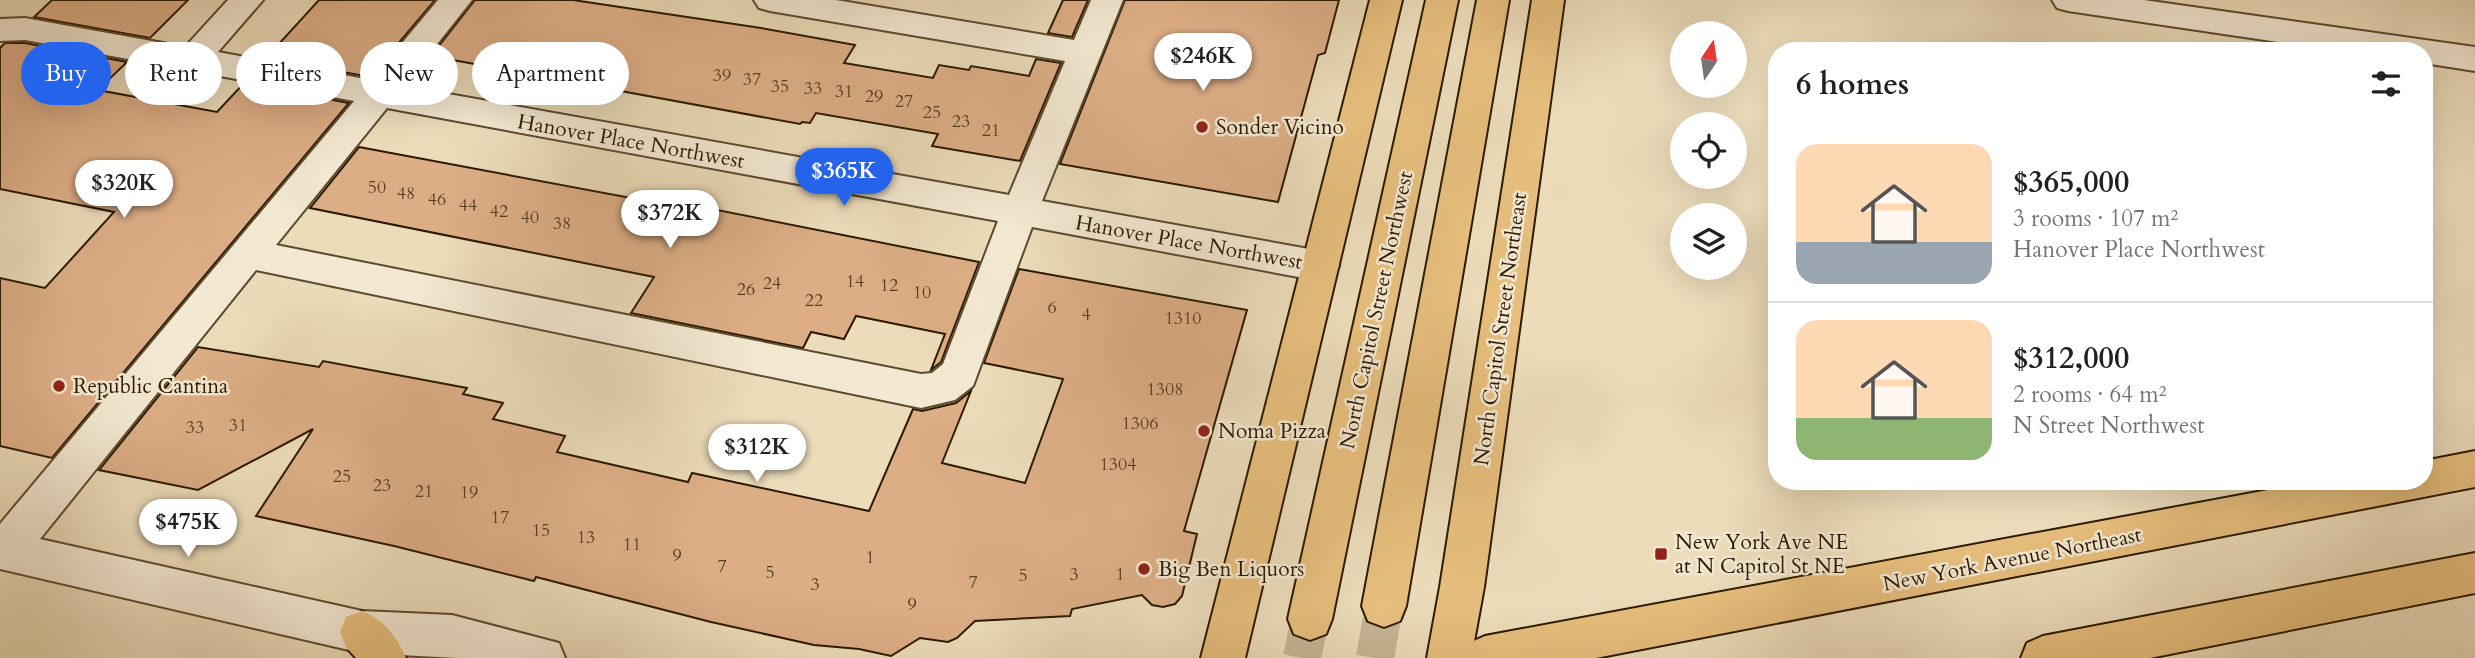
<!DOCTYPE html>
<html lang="en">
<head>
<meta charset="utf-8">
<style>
	:root { --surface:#fff; --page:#f2f2f2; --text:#202124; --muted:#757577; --line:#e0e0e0; --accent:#2563eb }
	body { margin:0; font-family:Cardo,serif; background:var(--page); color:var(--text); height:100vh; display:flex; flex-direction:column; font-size:26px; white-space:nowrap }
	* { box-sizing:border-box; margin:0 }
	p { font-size:23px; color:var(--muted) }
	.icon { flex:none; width:38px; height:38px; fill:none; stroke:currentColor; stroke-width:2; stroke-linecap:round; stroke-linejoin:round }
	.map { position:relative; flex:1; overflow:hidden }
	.panel { position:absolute; left:1768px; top:42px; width:665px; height:448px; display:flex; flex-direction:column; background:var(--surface); border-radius:28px; box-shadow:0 7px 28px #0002 }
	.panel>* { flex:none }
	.banner { position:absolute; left:21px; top:42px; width:665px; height:63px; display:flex; gap:14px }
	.needle { width:46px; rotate:13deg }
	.fabs { position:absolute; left:1670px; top:21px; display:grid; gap:14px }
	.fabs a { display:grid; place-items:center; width:77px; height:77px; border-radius:50%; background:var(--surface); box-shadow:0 7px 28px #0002; font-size:35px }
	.price { position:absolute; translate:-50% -60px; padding:0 16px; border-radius:24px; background:#fff; color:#222; font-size:23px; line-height:46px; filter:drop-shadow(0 2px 4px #0008) }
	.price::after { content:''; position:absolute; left:50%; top:42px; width:21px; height:16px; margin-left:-10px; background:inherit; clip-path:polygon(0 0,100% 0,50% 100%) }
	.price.current { background:var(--accent); color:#fff }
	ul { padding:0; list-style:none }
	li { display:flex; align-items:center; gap:21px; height:175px; padding:0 28px }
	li+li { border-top:2px solid var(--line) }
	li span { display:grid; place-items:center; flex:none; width:196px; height:140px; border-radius:21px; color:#555 }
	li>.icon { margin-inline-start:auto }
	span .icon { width:84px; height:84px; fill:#fffc; stroke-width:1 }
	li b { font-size:30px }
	h2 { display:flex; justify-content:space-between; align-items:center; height:84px; padding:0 28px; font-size:30px }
	.pill { padding:0 24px; border-radius:32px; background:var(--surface); box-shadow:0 7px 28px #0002; font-size:24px; line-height:63px }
	.pill.current { background:var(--accent); color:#fff }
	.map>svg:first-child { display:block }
</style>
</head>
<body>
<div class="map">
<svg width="2475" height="658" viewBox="0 0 2475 658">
	<rect width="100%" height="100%" fill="#ecdcba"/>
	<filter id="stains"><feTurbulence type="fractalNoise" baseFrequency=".00286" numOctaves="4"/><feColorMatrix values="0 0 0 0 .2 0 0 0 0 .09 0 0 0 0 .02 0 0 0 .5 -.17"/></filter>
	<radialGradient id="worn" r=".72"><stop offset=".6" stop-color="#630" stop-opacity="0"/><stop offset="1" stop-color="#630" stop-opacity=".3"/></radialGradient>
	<g fill="#ddae86" stroke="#2c1a00" stroke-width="2">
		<polygon points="52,0 188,0 150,38 34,17"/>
		<polygon points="319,0 435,0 370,77 266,58"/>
		<polygon points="475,0 573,0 761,28 855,45 844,63 933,78 939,65 969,70 971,66 1029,76 1036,59 1061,63 1020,161 932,146 938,134 816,113 810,123 802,122 800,124 431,56"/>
		<polygon points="1063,0 1088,0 1072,37 1048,33"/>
		<polygon points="1125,0 1339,0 1325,53 1318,55 1278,202 1060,164"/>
		<polygon points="5,43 25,43 127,62 98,90 217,112 244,83 349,103 52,458 0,446 0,278 45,288 114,212 0,189 0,48"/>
		<polygon points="359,147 663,204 695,209 697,206 979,262 941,362 931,370 945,334 856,316 844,339 811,332 803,348 631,313 654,277 310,208"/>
		<polygon points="1019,269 1247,310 1184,531 1197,534 1182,596 1175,604 1163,607 1152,605 1142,595 1072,609 1070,616 975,621 957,638 948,642 920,638 891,656 859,649 814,645 711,622 536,577 534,581 394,546 256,516 313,429 198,490 99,470 198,347 319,367 323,361 467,388 463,394 503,403 493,419 565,436 557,452 688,482 692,473 869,511 913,409 922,411 956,403 971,391 942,463 1025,483 1063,379 984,363"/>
	</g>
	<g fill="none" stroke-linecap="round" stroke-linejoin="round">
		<g stroke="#c6b595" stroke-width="38" stroke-dasharray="38 19" stroke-linecap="butt">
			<polyline points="1302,658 1310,619"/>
			<polyline points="1375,658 1384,606"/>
		</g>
		<defs>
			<g id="minor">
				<path d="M228 0H263L218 52 371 80 438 0H472L404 86 1009 195 1065 61 770 11 759 8 754 0H836L1074 40 1091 0H1123L1042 201 1320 251 1333 256 1339 266 1333 276 1320 281 1032 227 973 386 955 400 921 408 256 270 40 539 362 611 452 615 559 643 565 658H456L362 653 0 569V524L354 101 25 40 0 41V19L25 18 185 47ZM387 108 998 221 943 364 932 373 921 374 276 245Z"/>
				<polygon points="2052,0 2144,0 2475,47 2475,71 2424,63 2424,51 2339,51 2068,11 2057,8"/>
			</g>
			<g id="major">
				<polygon points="1370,0 1402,0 1245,658 1201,658"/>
				<polygon points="1426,0 1458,0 1332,619 1326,634 1310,640 1294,634 1288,619"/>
				<polygon points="1477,0 1509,0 1406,606 1400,621 1384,627 1368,621 1362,606"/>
				<polygon points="1532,0 1564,0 1484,587 1471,658 1427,658 1440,587"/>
			</g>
			<g id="highway">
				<polygon points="2475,451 2475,487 1596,658 1463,658 1469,643 1485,636 2316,481 2424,481 2424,461"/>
				<polygon points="2475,553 2475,593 2150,658 2021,658 2027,643 2043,636"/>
				<path d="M362 611C384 620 397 637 406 658H356L346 647 340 632 346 617Z"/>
			</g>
		</defs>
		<use href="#minor" stroke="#5c4a2e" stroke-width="4"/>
		<use href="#major" stroke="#2c1a00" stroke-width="4"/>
		<use href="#highway" stroke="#2c1a00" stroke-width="4"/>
		<use href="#minor" fill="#f3e8d2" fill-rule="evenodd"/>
		<use href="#major" fill="#e6be7d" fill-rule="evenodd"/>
		<use href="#highway" fill="#e6be7d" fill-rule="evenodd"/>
	</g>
	<g fill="#8f2418" stroke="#f3e8d2" stroke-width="2.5">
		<circle cx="1202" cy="127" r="7"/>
		<circle cx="59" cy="386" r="7"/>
		<circle cx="1204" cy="431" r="7"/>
		<rect x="1654" y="547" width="14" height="14" rx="3.5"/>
		<circle cx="1144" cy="569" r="7"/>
	</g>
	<g text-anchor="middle" stroke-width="5" stroke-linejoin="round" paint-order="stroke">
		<g font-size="18" fill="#583f22">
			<text x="722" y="81">39</text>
			<text x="752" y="85">37</text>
			<text x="780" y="92">35</text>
			<text x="813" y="94">33</text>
			<text x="844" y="97">31</text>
			<text x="874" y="102">29</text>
			<text x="904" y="107">27</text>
			<text x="932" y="118">25</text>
			<text x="961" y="127">23</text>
			<text x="991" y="136">21</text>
			<text x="377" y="193">50</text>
			<text x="406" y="199">48</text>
			<text x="437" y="205">46</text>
			<text x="468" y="211">44</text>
			<text x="499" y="217">42</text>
			<text x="530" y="223">40</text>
			<text x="562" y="229">38</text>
			<text x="855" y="287">14</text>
			<text x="772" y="289">24</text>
			<text x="889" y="291">12</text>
			<text x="746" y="295">26</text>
			<text x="922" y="298">10</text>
			<text x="814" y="306">22</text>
			<text x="1052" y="313">6</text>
			<text x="1086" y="320">4</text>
			<text x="1183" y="324">1310</text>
			<text x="1165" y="395">1308</text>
			<text x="1140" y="429">1306</text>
			<text x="238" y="431">31</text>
			<text x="195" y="433">33</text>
			<text x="1118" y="470">1304</text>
			<text x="342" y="482">25</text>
			<text x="382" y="491">23</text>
			<text x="424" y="497">21</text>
			<text x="469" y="498">19</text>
			<text x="500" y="523">17</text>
			<text x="541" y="536">15</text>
			<text x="586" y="543">13</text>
			<text x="632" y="550">11</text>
			<text x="677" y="561">9</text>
			<text x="870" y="563">1</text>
			<text x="722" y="572">7</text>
			<text x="770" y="578">5</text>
			<text x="1074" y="580">3</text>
			<text x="1120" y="580">1</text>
			<text x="1023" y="581">5</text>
			<text x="973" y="588">7</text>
			<text x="815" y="590">3</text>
			<text x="912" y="610">9</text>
		</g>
		<g font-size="21" fill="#2c1a00" stroke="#f3e8d2" text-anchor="start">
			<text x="1216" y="134">Sonder Vicino</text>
			<text x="73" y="393">Republic Cantina</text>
			<text x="1218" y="438">Noma Pizza</text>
			<text x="1675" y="549">New York Ave NE<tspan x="1675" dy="24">at N Capitol St NE</tspan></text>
			<text x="1158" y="576">Big Ben Liquors</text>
		</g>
		<g font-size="21" fill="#2c1a00" stroke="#f3e8d2">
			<text transform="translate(631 141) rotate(10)" y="7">Hanover Place Northwest</text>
			<text transform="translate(1189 242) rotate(10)" y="7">Hanover Place Northwest</text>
			<text transform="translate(1376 310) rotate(-78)" y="7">North Capitol Street Northwest</text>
			<text transform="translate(1500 329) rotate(-82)" y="7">North Capitol Street Northeast</text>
			<text transform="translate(2012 559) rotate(-11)" y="7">New York Avenue Northeast</text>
		</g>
	</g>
	<rect width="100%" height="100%" filter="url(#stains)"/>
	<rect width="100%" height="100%" fill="url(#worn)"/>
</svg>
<div class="fabs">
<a><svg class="needle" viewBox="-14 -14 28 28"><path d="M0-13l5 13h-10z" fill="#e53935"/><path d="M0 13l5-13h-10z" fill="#757577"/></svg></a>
<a><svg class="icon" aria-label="locate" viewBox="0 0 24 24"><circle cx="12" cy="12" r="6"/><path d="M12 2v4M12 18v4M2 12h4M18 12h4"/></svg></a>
<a><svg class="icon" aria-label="layers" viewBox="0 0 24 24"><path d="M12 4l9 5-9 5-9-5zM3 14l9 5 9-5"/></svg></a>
</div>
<b class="price" style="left:1203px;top:93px">$246K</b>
<b class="price current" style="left:844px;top:208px">$365K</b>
<b class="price" style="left:124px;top:220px">$320K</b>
<b class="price" style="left:670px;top:250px">$372K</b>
<b class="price" style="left:757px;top:484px">$312K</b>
<b class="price" style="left:188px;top:559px">$475K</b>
<div class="banner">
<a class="pill current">Buy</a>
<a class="pill">Rent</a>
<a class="pill">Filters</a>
<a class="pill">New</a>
<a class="pill">Apartment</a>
</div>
<section class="panel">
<h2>6 homes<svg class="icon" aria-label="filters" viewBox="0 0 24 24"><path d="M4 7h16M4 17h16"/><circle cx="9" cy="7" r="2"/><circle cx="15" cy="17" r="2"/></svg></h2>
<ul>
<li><span style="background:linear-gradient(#ffd9b3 70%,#9aa5b1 0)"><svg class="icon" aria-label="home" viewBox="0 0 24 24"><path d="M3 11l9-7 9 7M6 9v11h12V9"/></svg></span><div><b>$365,000</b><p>3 rooms · 107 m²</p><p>Hanover Place Northwest</p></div></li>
<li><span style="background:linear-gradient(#ffd9b3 70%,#8fb573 0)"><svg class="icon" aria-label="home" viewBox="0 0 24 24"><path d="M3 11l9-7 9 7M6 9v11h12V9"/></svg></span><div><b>$312,000</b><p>2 rooms · 64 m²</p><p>N Street Northwest</p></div></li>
</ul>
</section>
</div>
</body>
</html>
